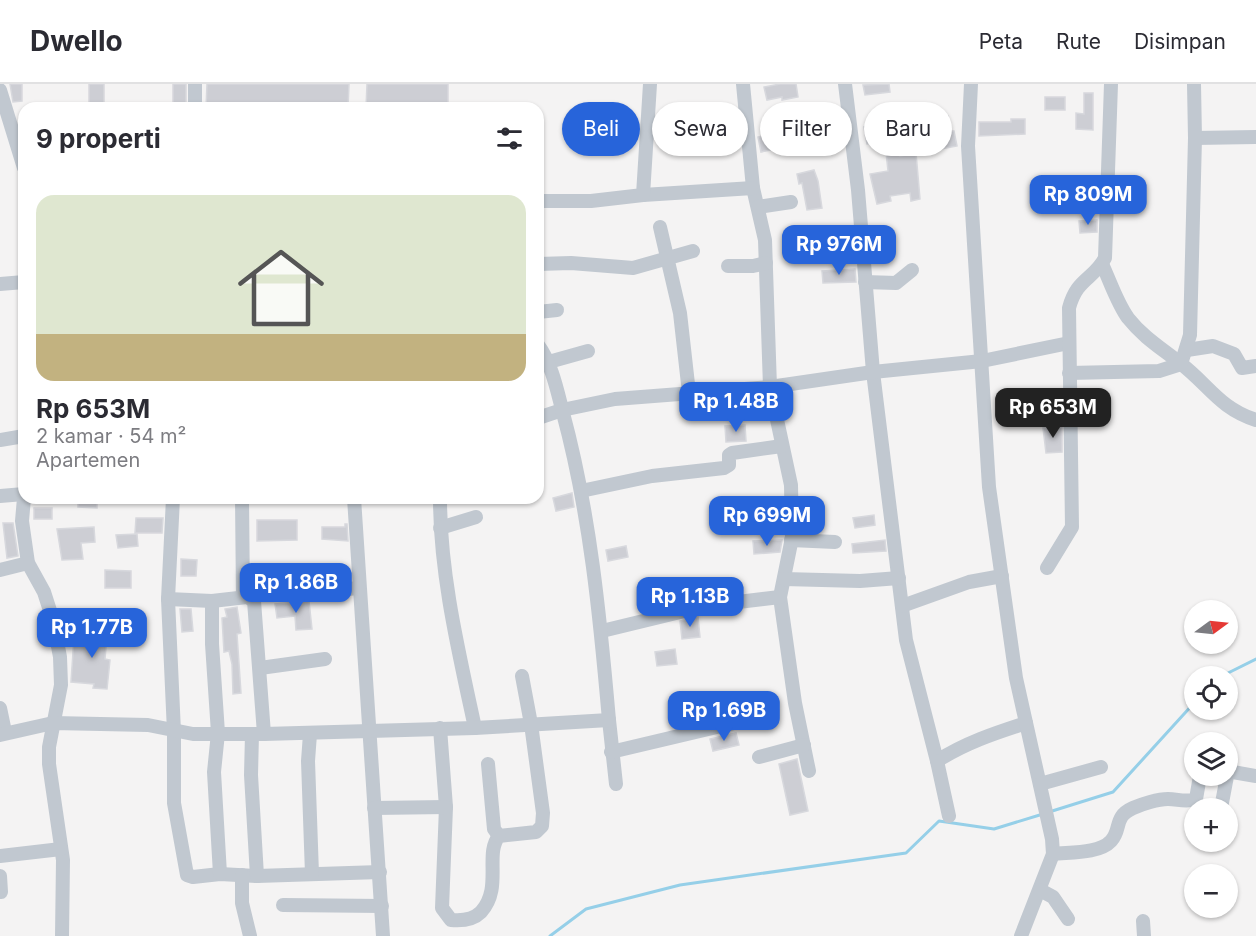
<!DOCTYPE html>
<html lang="id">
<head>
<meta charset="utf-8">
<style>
	:root { --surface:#fff; --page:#f2f2f3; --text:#2b2b33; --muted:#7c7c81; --line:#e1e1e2; --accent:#2764da }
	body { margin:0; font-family:Inter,sans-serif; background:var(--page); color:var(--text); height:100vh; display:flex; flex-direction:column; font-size:22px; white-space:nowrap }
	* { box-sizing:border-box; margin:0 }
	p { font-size:20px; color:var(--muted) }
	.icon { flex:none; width:33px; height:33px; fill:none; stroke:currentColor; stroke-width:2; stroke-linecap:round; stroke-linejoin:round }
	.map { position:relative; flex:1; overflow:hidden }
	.drawer { position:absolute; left:18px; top:18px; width:526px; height:402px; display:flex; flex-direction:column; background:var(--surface); border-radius:18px; box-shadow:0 2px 4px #0004 }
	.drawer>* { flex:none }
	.top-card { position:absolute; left:562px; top:18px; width:570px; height:54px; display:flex; gap:12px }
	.needle { width:39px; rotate:75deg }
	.buttons { position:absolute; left:1184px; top:516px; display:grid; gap:12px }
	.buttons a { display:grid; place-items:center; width:54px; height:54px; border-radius:50%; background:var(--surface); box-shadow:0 2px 4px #0004; font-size:30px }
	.price { position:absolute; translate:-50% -51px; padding:0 14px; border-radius:12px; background:var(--accent); color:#fff; font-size:20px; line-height:39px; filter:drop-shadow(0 2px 3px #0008) }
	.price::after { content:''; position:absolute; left:50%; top:36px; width:18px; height:14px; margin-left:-9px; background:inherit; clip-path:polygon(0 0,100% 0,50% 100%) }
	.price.current { background:#222; color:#fff }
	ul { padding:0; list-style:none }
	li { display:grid; align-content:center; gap:12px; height:318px; padding:0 18px }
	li+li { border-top:2px solid var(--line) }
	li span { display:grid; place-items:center; height:186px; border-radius:18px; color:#555 }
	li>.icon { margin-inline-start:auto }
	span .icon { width:108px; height:108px; fill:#fffc; stroke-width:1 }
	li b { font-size:26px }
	h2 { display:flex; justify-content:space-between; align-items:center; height:72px; padding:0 18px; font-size:26px }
	.tag { padding:0 21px; border-radius:27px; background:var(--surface); box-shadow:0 2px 4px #0004; font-size:21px; line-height:54px }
	.tag.current { background:var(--accent); color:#fff }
	header { display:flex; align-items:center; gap:36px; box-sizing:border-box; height:84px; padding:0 30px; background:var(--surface); border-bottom:2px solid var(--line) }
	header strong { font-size:28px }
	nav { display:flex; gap:33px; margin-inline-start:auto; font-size:21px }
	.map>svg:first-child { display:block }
</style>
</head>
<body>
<header>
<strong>Dwello</strong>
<nav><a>Peta</a><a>Rute</a><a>Disimpan</a></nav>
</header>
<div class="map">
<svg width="1256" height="852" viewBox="0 0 1256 852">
	<rect width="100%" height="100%" fill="#f4f3f3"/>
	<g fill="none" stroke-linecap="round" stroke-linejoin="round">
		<g stroke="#95cfe8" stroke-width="3">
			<polyline points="1222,592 1256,575"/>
			<polyline points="1049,728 1113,708 1194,619"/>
			<polyline points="550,852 586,825 680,801 906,769 939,737 994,745 1043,730"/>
		</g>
	</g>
	<g fill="#cdced4" stroke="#d7d8dd" stroke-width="1.5">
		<polygon points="10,0 22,0 22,17 13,18"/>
		<rect x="89" y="0" width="15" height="24"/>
		<rect x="173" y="0" width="13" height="24"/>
		<polygon points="207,0 349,0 348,24 206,24"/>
		<polygon points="367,0 448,0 448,24 366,24"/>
		<polygon points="780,0 796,0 798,13 782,16 782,13 767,16 764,3"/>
		<polygon points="889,0 890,8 865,11 863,1"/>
		<polygon points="1084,9 1093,9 1093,46 1076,45 1076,29 1084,30"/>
		<rect x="1045" y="13" width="20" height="13"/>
		<polygon points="839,27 844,62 830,65 825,47 820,48 817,31"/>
		<polygon points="948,32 950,47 954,47 957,62 930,67 927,50 905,53 903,38"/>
		<polygon points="1011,35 1025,35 1025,50 979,52 979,38 1011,38"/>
		<polygon points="885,40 888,57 867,60 864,43"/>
		<polygon points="778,49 781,64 761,68 758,53"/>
		<polygon points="898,57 900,72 916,69 920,115 911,117 910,109 890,112 891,117 877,120 870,90 888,87 885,59"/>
		<polygon points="814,86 818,97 822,124 807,126 802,99 799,100 797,90"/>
		<polygon points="1097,136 1097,148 1080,149 1079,137"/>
		<polygon points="855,185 856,198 823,199 822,187"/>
		<polygon points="745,341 746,357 726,358 725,342"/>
		<polygon points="1062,342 1062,368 1046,369 1043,344"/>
		<polygon points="572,409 574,423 556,427 553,414"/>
		<polygon points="78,414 97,414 97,424 78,423"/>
		<rect x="34" y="424" width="18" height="11"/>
		<polygon points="874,431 875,441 855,444 853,434"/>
		<polygon points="136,434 163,434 162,449 135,449"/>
		<polygon points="257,436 297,436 297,456 257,457"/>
		<polygon points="3,439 13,439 18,472 7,474"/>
		<polygon points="345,440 347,440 348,457 322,455 322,443 345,443"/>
		<polygon points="94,443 95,458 81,459 83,475 62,476 57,445"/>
		<polygon points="137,450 138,462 118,464 116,451"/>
		<polygon points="782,456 780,468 754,470 753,457"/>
		<polygon points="885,456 886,467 853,469 852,460"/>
		<polygon points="626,462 628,473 608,477 606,466"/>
		<polygon points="181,475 197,476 196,492 181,492"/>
		<polygon points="279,482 280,501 265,502 263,483"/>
		<polygon points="105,486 131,487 131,504 105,504"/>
		<polygon points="309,517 312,545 296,546 295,532 277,534 275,520"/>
		<polygon points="237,523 241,549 237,550 241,609 233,610 232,580 229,567 224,568 222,534 227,533 225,525"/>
		<polygon points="180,525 191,525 193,547 182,548"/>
		<polygon points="698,533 700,553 682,555 680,537"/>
		<polygon points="97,538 108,539 105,575 110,576 107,605 93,604 94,600 71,598 74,553 95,555"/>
		<polygon points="675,565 677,580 657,582 655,568"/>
		<polygon points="736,649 739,661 713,667 710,655"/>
		<polygon points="797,675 808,727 790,731 779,680"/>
	</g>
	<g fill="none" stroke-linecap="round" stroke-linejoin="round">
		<g stroke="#c1c8d0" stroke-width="14">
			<polyline points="743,0 753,104 765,156 770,303 791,401 792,454 780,513 795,619 809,687"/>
			<path d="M845 0 858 106 873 288 906 556 937 677C965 659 995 649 1026 639"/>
			<polyline points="971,0 968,62 989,403 1016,594 1052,755 1053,770 1021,852"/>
			<polyline points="0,6 24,84"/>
			<polyline points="195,24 195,0"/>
			<polyline points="1195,54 1256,53"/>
			<polyline points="643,111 753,104"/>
			<polyline points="538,117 591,117 643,111 650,0"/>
			<polyline points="758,123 791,118"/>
			<polyline points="660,143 680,229 689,309"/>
			<polyline points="538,180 571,179 633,184 693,167"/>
			<path d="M1102 180C1110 197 1117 219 1128 234 1143 253 1161 264 1180 279 1209 301 1219 324 1256 336"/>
			<polyline points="728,182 753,182 766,179"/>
			<polyline points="865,198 896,199 912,186"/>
			<polyline points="0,200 24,198"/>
			<polyline points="538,228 557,226"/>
			<polyline points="1187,266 1213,262 1234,270 1242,284 1256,282"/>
			<polyline points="538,281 588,267"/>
			<polyline points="1069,289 1159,287 1181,280 1190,251 1195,54 1194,0"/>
			<polyline points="538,334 562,326 615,315 770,303 873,288 982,277 1069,259"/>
			<polyline points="0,356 24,352"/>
			<polyline points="581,407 652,392 724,384 729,381 729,371 732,369 782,362"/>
			<polyline points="0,412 24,410"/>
			<polyline points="24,414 22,437 28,479 44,508 53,536 60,573 61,601 49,663 49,680 63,776 62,852"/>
			<polyline points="173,414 168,515 174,648 174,719 187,791 193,793 220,790 257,792 380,788"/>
			<polyline points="242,414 243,513"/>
			<polyline points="354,414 383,852"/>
			<path d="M440 414C440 491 459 569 475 644"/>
			<polyline points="440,444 476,433"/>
			<polyline points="791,456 835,458"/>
			<path d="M1047 484 1072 443 1069 224C1077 194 1093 196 1105 174L1111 0"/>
			<polyline points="0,486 28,479"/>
			<polyline points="784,495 860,497 899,494"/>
			<polyline points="275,511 359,504"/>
			<polyline points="168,515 212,517 247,513 254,517 264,650"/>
			<polyline points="212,517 212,560 218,649 214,688 220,790"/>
			<polyline points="902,522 969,498 1002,492"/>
			<polyline points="602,547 705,522 780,513"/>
			<polyline points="260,584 325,575"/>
			<polyline points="0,624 5,648"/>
			<polyline points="609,636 616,700"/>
			<path d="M440 644 446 723 442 824 451 836C462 837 473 836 481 828 503 804 484 770 499 752L536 748 542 742 543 729 531 640 522 592"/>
			<polyline points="252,650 251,691 257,792"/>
			<polyline points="310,650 308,677 312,790"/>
			<path d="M0 651 53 639 148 641 193 650H264L475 644 609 636C600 533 590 429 563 329 557 306 552 280 538 261"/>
			<polyline points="611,668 763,632"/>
			<polyline points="759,673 804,661"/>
			<polyline points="937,677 949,732"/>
			<polyline points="488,680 494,745 499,752"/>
			<polyline points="1227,687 1256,692"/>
			<polyline points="1040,700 1101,683"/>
			<polyline points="374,724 446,723"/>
			<polyline points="1221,724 1228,687"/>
			<path d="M1053 770C1069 768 1099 770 1111 757 1122 745 1113 733 1133 724 1142 720 1158 715 1168 715 1178 715 1186 719 1196 715L1200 692"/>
			<polyline points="0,772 61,765"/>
			<polyline points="242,791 242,819 250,852"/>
			<polyline points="0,792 1,808"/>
			<polyline points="1040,806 1053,813 1068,835"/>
			<polyline points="283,821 382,822"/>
			<polyline points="1143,837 1144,852"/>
		</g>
	</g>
</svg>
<div class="buttons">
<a><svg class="needle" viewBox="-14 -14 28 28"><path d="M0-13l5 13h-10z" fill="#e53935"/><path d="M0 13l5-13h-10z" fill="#7c7c81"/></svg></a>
<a><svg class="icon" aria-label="locate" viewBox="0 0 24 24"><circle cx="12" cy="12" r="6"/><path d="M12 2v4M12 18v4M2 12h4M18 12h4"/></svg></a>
<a><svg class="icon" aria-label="layers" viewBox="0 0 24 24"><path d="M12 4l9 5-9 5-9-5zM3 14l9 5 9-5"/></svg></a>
<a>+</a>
<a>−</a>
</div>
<b class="price" style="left:1088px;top:142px">Rp 809M</b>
<b class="price" style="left:839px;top:192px">Rp 976M</b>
<b class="price" style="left:736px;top:349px">Rp 1.48B</b>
<b class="price current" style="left:1053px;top:355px">Rp 653M</b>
<b class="price" style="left:767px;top:463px">Rp 699M</b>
<b class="price" style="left:296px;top:530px">Rp 1.86B</b>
<b class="price" style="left:690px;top:544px">Rp 1.13B</b>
<b class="price" style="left:92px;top:575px">Rp 1.77B</b>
<b class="price" style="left:724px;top:658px">Rp 1.69B</b>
<div class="top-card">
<a class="tag current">Beli</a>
<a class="tag">Sewa</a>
<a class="tag">Filter</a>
<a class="tag">Baru</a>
</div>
<section class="drawer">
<h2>9 properti<svg class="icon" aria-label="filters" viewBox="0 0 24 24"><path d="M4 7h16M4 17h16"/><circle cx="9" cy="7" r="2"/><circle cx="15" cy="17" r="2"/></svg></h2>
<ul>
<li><span style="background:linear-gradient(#dfe7d0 75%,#c2b280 0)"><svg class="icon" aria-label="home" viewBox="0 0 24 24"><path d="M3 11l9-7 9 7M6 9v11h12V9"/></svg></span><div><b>Rp 653M</b><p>2 kamar · 54 m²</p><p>Apartemen</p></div></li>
</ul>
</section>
</div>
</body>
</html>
